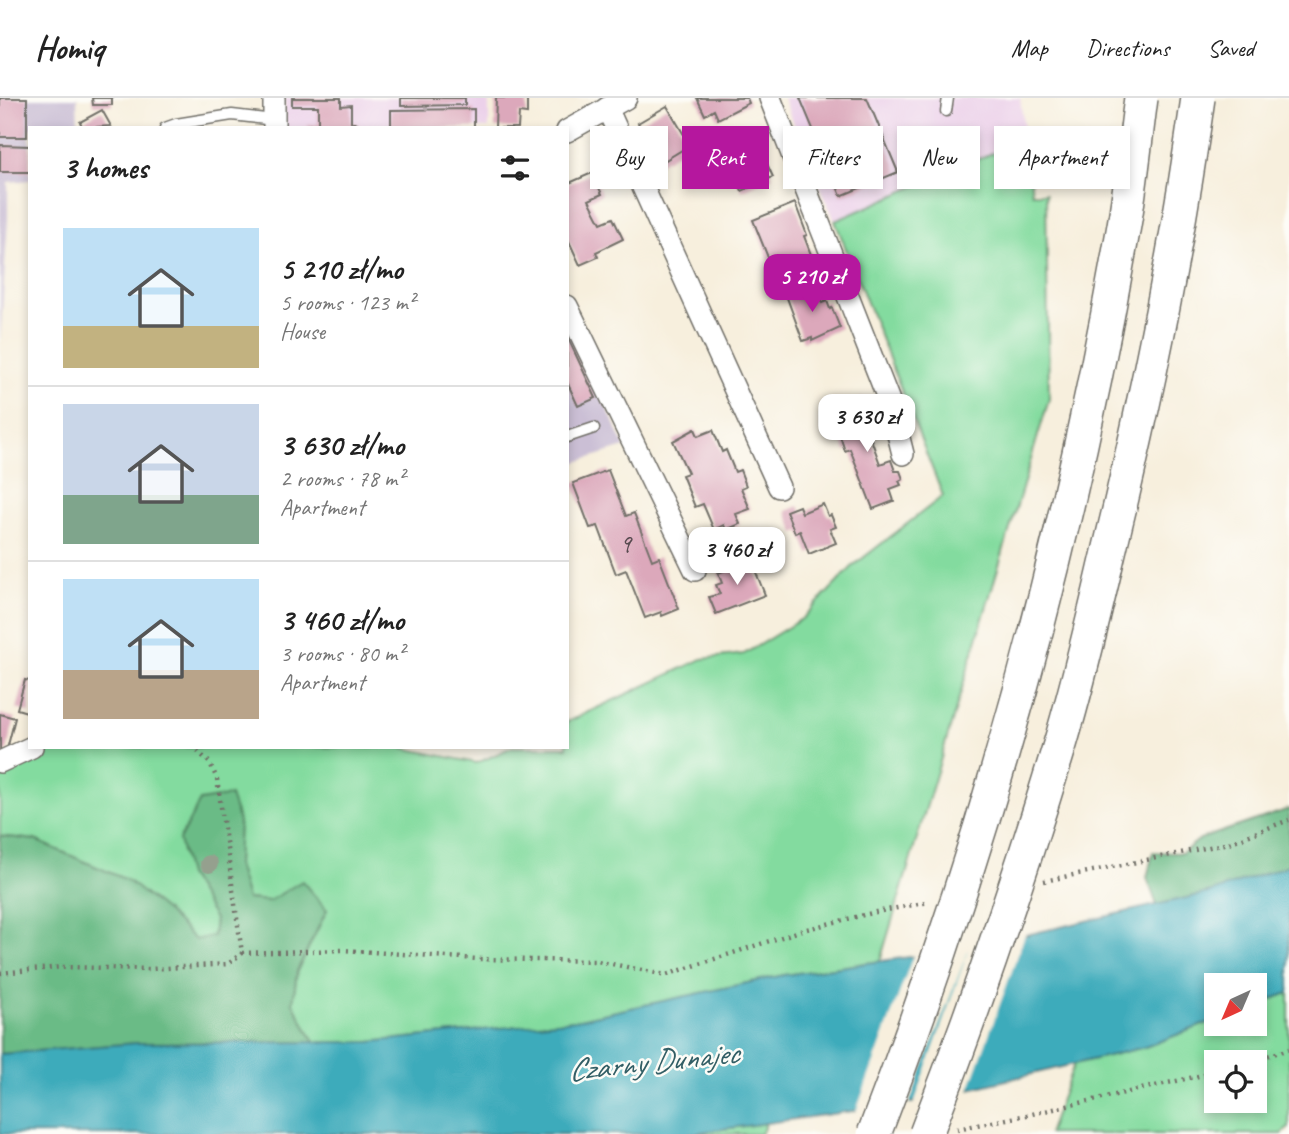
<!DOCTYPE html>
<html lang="en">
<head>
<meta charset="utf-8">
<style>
	:root { --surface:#fff; --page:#f2f2f2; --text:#222; --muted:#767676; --line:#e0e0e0; --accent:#b5179e }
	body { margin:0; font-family:Caveat,sans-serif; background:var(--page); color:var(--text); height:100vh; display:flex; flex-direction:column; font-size:26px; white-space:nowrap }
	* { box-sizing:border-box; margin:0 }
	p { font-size:23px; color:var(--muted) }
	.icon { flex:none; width:38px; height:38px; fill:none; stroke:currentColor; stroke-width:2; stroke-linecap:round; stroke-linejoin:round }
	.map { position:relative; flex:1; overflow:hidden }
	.details { position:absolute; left:28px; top:28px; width:541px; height:623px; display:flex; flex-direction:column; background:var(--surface); border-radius:0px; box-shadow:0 4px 10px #0003 }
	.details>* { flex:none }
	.hud { position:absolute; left:590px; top:28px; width:593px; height:63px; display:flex; gap:14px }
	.needle { width:46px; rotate:224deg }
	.tools { position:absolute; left:1204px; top:875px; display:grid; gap:14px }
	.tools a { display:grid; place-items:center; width:63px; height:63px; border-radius:0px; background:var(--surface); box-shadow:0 4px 10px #0003; font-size:35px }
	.price { position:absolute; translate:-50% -60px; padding:0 16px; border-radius:14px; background:#fff; color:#222; font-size:23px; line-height:46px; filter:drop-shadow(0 2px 4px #0008) }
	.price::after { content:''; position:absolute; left:50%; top:42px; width:21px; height:16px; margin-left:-10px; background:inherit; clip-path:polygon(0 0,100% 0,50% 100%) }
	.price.current { background:var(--accent); color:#fff }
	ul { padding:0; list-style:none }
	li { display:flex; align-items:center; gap:21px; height:175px; padding:0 35px }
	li+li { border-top:2px solid var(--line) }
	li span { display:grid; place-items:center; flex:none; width:196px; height:140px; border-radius:0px; color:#555 }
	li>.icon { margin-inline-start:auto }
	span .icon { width:84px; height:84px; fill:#fffc; stroke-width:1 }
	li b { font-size:30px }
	h2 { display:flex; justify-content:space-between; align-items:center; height:84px; padding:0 35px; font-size:30px }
	.chip { padding:0 24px; border-radius:0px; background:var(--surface); box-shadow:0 4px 10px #0003; font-size:24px; line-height:63px }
	.chip.current { background:var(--accent); color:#fff }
	header { display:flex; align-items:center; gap:42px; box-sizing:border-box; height:98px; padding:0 35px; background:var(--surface); border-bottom:2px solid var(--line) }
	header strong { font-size:33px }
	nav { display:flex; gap:38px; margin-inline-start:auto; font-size:24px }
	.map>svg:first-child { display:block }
</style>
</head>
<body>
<header>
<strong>Homiq</strong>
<nav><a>Map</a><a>Directions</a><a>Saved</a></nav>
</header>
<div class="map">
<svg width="1289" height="1036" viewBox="0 0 1289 1036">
	<rect width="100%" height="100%" fill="#fdfcf7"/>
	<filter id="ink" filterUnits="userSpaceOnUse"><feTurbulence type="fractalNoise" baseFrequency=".0143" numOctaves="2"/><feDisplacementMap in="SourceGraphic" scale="14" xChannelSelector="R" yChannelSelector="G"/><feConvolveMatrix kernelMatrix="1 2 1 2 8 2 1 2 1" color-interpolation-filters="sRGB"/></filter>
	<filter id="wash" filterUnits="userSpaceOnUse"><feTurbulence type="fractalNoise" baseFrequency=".00686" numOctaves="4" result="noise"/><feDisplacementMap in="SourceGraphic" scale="28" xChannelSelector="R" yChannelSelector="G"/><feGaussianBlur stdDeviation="1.57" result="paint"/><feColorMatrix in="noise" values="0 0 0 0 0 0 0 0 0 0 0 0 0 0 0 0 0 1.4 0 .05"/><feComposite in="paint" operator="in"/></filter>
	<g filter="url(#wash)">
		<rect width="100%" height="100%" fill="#f7efdd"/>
		<g fill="#ecd1ea">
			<rect x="285" y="0" width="204" height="30"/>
			<polygon points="783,0 1020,0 1025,41 835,123"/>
		</g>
		<g fill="#cbbfd5">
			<polygon points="0,0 77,0 78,30 30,30 30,82 8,84 8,121 0,245"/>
			<polygon points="567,223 625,349 567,367"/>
		</g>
		<g fill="#83db9f" stroke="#578365" stroke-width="2" fill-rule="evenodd">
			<polygon points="1025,41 1032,95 1046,95 1049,301 880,863 784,877 575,922 370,944 314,944 293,905 297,873 327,812 302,784 269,803 247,801 237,767 239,724 188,777 215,821 213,838 195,842 167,814 127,782 35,742 0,738 0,670 50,649 399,649 477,665 512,649 567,649 567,624 702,561 744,556 803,520 854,467 943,398 835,123"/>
			<path d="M1289 895V1030L1281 1036H1048L1074 966 1145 949 1216 922V926H1255V907ZM1216 964H1255V1003H1216Z"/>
			<polygon points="766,1025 761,1036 687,1036"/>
		</g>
		<g fill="#6abb86" stroke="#4a7358" stroke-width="2">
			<polygon points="230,698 239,724 237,767 247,801 269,803 302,783 327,812 297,873 293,905 314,944 137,945 0,956 0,738 35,742 127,782 167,814 195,842 213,838 215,821 188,777 179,742 200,703"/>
			<polygon points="1289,711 1289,767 1212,794 1157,807 1147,780 1153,754 1182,755 1200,741"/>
		</g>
		<polygon fill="#3cabbb" stroke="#346b73" stroke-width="2" points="1289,767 1289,895 1255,907 1255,887 1216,887 1216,922 1145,949 911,1005 687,1036 0,1036 0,956 137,945 370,944 575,922 784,877 965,851 1212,794"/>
		<polygon fill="#f7efdd" points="1026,834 968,995 913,1008 969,850 908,1009 855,1016 914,855 965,848"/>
		<g id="blocks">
			<g fill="#dca8bb">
				<rect x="0" y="0" width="27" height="39"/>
				<polygon points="92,0 112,0 112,7 93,7"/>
				<polygon points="292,0 341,0 341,8 351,7 351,24 358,26 358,30 308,30 308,27 318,26 318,8 292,8"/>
				<polygon points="401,0 465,0 465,7 401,8"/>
				<polygon points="496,0 527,0 527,16 519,15 518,30 495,30"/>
				<polygon points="697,0 747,0 749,5 718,21 714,12 705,17"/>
				<polygon points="800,0 867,0 898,74 841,98"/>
				<polygon points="667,8 690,47 659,66 656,61 644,68 626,36 640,28 638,25"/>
				<polygon points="474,11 474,30 391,30 391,12"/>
				<polygon points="102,12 111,28 83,30 80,24"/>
				<polygon points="750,39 756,52 760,50 773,79 742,93 723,51"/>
				<polygon points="0,47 30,48 30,74 0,74"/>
				<polygon points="592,75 602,96 589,102 601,125 613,120 623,141 596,154 598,159 580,167 567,139 567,86"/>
				<polygon points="795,105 807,137 804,138 813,162 775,177 753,122"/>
				<polygon points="815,186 822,205 827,203 830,211 832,210 840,230 812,243 812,240 803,243 786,197"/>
				<polygon points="567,238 596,300 578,308 567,284"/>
				<polygon points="862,300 872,328 867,330 880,366 891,362 895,373 900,373 903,381 899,383 901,387 890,391 894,403 873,411 850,351 845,353 840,338 843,337 833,311"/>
				<polygon points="695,331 698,338 713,332 722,354 726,352 735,374 740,372 746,388 741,390 750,411 736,416 740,426 726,432 724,427 714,432 703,406 695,409 682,377 688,375 673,343"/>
				<polygon points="608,372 626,418 634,415 652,462 659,459 679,511 662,518 661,514 645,520 626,472 616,476 598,428 590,430 573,385"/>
				<polygon points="823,406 828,418 831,417 836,429 830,431 836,445 809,456 800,433 795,435 786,413 799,408 802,415"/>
				<polygon points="751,462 765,497 716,516 709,499 720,496 716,487 722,485 718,475"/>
				<polygon points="25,582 30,583 30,615 17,611"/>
				<polygon points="0,616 15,620 6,655 0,653"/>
			</g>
		</g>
	</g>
	<g filter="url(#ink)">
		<use href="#blocks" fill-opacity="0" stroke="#727069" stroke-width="2"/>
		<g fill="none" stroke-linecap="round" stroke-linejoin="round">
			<defs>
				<g id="lane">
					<polyline points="946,13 948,0"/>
					<polyline points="165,30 176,26 232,17 274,22"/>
					<polyline points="567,339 594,330"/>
				</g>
				<g id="street">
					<polyline points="274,0 274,30"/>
					<polyline points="770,0 891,308 903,356"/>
					<polyline points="607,10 779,389"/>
					<polyline points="567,33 626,0"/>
					<polyline points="567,208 695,472"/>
					<polyline points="0,664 32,649"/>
				</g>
			</defs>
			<use href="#lane" stroke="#727069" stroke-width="13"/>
			<use href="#street" stroke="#727069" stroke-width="24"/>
			<g stroke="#727069" stroke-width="4.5" stroke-dasharray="2 5" stroke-linecap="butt">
				<polyline points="1044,783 1229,745 1289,722"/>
				<polyline points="242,855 342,852 478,861 597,863 666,877 803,832 876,814 929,804"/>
				<polyline points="0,875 62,869 151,871 228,866 242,855 217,681 210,665 193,649"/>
				<polyline points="1248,964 1289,951"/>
				<polyline points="957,1031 1032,1016 1216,974"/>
			</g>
			<use href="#lane" stroke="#fff" stroke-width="10"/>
			<use href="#street" stroke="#fff" stroke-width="21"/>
			<defs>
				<g id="primary-bridge">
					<path d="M874 1036C987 744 1069 442 1123 133 1131 89 1135 44 1141 0"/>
					<path d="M926 1036C976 907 1021 776 1061 643 1084 566 1101 486 1120 408 1152 273 1179 137 1198 0"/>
				</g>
			</defs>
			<use href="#primary-bridge" stroke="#727069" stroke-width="36" stroke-linecap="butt"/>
			<use href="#primary-bridge" stroke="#fff" stroke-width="33"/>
		</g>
		<circle fill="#95a08e" cx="209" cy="766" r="9"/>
	</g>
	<g text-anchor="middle" stroke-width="5" stroke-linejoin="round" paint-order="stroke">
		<g font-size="26" fill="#574a4f">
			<text x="625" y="454">9</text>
		</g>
		<g font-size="32" font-style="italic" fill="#325e65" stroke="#fdfcf7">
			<text transform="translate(653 963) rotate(-6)" y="11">Czarny Dunajec</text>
		</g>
	</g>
</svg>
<div class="tools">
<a><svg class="needle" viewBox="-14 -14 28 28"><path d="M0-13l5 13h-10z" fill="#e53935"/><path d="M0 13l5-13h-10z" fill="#767676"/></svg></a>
<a><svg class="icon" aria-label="locate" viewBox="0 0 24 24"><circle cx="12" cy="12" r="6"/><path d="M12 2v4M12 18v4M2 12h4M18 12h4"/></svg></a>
</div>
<b class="price current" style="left:812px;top:216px">5 210 zł</b>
<b class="price" style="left:867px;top:356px">3 630 zł</b>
<b class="price" style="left:737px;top:489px">3 460 zł</b>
<div class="hud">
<a class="chip">Buy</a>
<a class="chip current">Rent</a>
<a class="chip">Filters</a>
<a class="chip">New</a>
<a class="chip">Apartment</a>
</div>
<section class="details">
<h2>3 homes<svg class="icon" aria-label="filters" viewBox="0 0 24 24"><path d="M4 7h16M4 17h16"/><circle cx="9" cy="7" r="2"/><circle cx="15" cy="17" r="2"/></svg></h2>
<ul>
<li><span style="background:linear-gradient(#bfe0f5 70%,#c2b280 0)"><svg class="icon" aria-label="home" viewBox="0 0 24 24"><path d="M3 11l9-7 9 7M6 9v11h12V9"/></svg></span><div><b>5 210 zł/mo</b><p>5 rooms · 123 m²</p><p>House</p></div></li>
<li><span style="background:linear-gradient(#c9d6e8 65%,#7fa58c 0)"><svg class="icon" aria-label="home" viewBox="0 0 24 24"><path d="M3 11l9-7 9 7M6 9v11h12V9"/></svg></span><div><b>3 630 zł/mo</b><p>2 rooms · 78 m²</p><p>Apartment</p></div></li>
<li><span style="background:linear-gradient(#bfe0f5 65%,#b9a48a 0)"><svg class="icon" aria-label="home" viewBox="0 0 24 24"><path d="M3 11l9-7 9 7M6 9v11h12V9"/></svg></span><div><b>3 460 zł/mo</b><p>3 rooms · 80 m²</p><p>Apartment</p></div></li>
</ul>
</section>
</div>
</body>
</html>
